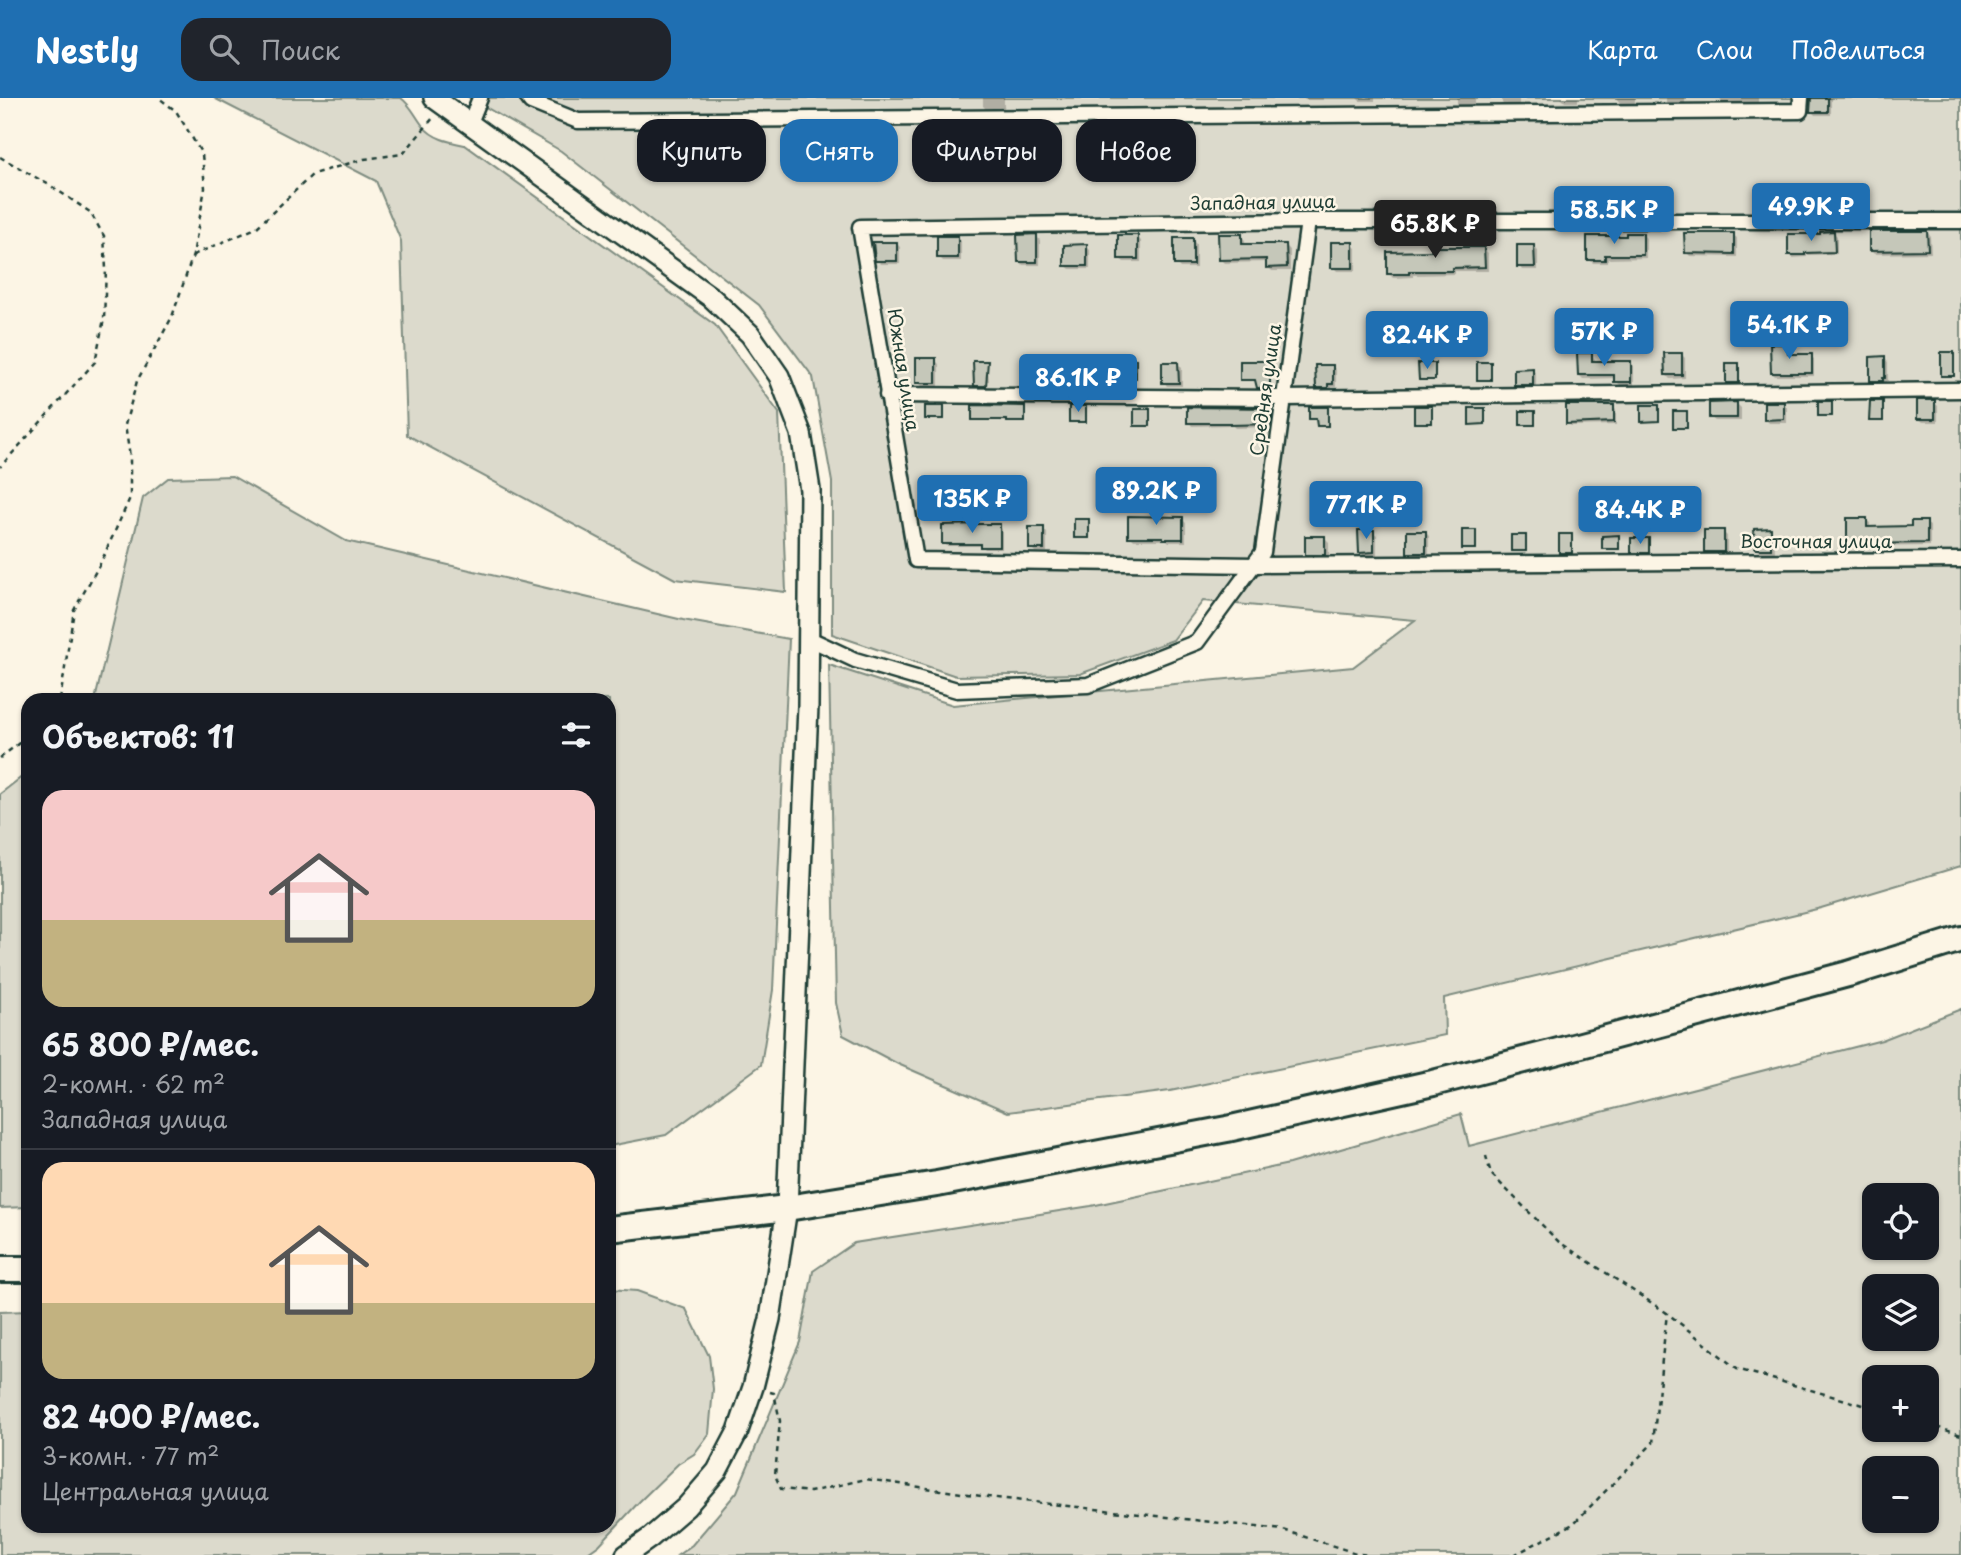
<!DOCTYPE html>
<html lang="ru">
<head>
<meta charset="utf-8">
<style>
	:root { --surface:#171b24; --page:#20242c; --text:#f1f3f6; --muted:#9ea1a6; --line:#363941; --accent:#1f6fb2 }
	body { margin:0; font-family:"Playpen Sans",sans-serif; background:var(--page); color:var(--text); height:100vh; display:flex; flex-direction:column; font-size:26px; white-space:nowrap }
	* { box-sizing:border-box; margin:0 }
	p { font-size:23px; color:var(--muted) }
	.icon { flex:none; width:38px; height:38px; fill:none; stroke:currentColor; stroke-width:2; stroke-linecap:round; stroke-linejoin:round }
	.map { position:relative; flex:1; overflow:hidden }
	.details { position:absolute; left:21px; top:595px; width:595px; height:840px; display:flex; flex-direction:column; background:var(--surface); border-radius:21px; box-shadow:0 2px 5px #0004 }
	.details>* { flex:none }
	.guide { position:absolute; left:637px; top:21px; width:665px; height:63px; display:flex; gap:14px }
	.controls { position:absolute; left:1862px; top:1085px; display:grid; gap:14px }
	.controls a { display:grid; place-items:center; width:77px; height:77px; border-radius:14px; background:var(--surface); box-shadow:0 2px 5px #0004; font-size:35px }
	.price { position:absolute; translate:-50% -60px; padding:0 16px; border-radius:7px; background:var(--accent); color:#fff; font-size:23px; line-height:46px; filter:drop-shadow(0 2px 4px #0008) }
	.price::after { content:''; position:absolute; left:50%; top:42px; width:21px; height:16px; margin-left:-10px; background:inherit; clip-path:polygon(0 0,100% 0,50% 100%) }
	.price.selected { background:#222; color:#fff }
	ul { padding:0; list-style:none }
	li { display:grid; align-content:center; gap:14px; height:371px; padding:0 21px }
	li+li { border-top:2px solid var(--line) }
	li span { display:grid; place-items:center; height:217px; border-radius:21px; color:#555 }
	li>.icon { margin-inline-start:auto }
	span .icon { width:126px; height:126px; fill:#fffc; stroke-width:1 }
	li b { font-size:30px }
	h2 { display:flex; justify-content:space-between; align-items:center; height:84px; padding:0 21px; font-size:30px }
	.tag { padding:0 24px; border-radius:21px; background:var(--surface); box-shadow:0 2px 5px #0004; font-size:24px; line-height:63px }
	.tag.selected { background:var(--accent); color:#fff }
	header { display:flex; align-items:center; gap:42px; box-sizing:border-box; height:98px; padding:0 35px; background:var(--accent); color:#fff }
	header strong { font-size:33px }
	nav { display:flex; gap:38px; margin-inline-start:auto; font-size:24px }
	.search { width:490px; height:63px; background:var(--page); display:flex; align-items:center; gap:18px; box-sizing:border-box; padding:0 24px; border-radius:21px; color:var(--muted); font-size:26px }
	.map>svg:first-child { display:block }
</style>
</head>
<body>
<header>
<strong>Nestly</strong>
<div class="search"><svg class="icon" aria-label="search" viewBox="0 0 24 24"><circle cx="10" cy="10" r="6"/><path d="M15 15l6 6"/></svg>Поиск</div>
<nav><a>Карта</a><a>Слои</a><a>Поделиться</a></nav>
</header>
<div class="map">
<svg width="1961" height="1457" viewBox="0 0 1961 1457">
	<rect width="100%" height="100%" fill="#fcf5e5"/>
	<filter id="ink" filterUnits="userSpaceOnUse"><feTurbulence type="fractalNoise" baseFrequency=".0143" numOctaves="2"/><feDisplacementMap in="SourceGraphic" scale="14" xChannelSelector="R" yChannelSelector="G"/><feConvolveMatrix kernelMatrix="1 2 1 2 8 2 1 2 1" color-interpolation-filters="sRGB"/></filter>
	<g filter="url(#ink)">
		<g fill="#dcdacc" stroke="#7e8c80" stroke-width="2" fill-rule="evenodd">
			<path d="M214 0H401C411 7 415 18 423 28 433 41 450 44 465 47L715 227 779 315 786 494 675 481 407 337 401 143 376 83Z"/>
			<polygon points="470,0 1961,0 1961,768 1821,810 1444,900 1445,937 1170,993 1008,1014 898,966 843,937 836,905 829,567 953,607 1353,569 1415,522 1203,503 1173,542 1080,576 956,578 832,536 832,384 813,279 759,207 561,53"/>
			<polygon points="232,378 346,443 683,522 789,541 773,892 761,967 666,1037 609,1048 609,602 95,602 143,400 168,380"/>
			<polygon points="28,674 28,1109 0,1110 0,696"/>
			<path d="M1961 911V1457H678L692 1447 737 1394 800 1244 813 1173 854 1145 1091 1108 1289 1066 1461 1016 1469 1048 1882 942ZM1874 1097H1927V1150H1874ZM1874 1188H1927V1241H1874ZM1874 1279H1927V1332H1874ZM1874 1370H1927V1423H1874Z"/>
			<polygon points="609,1191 637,1193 686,1211 709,1258 713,1291 709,1336 694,1356 678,1366 640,1403 599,1447 585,1457 0,1457 0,1214 28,1213 28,1428 609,1428"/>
		</g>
		<g fill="#0003">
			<polygon points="983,0 1004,0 1004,12 987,12 983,8"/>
			<polygon points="1303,0 1323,0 1323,2 1305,2"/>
			<polygon points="1357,0 1375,0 1375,3 1360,3"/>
			<polygon points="1457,0 1475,0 1475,9 1460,9 1457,5"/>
			<polygon points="1502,0 1519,0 1519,9 1506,9 1502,5"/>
			<polygon points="1561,0 1578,0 1578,4 1565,4"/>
			<polygon points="1616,0 1635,0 1635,5 1620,5"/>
			<polygon points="1666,0 1685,0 1685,8 1670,8 1666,4"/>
			<polygon points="1720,0 1758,0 1758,6 1723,6"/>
			<polygon points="1812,0 1831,0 1831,17 1815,17 1811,13"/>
			<polygon points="1927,134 1930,138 1931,155 1874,156 1870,152"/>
			<polygon points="1834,135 1837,138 1837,156 1807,157 1807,159 1793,160 1790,157"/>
			<polygon points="1642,136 1646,140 1646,160 1608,161 1608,165 1593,165 1589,161 1627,139"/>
			<polygon points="1733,137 1737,140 1737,159 1690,158 1686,154"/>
			<polygon points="1036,138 1040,142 1040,167 1023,167 1019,163"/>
			<polygon points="1241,138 1245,142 1245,148 1286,148 1290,152 1290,173 1272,173 1268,169 1268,164 1224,165 1220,161"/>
			<polygon points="957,139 961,143 961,163 943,163 939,159"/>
			<polygon points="1137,139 1141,143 1141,164 1124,164 1120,161"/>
			<polygon points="1192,142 1196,146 1196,170 1180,170 1176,166"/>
			<polygon points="896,145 900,149 900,166 881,166 877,162"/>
			<polygon points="1352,146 1356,150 1356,173 1337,173 1333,169"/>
			<polygon points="1086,148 1090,152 1090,171 1070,171 1066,168"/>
			<polygon points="1534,149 1538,153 1538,172 1522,172 1519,168"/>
			<polygon points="1484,151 1488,155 1488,173 1455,173 1455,176 1413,177 1413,179 1393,180 1389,176"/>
			<polygon points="1787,247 1790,250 1790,258 1811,258 1814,261 1814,278 1775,278 1772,275"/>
			<polygon points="1681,256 1685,260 1685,280 1670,281 1666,277"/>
			<polygon points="1591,257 1595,261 1595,265 1630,264 1634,268 1634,287 1620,287 1616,283 1616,280 1583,281 1579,277"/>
			<polygon points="1884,260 1888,264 1888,283 1886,283 1886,286 1875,287 1872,283"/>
			<polygon points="935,262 939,266 939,288 922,288 918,284"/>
			<polygon points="1135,263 1137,281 1123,281 1122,279"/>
			<polygon points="1040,264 1044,268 1044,284 1028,284 1024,280"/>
			<polygon points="1269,264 1270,291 1260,291 1257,283 1241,281"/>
			<polygon points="987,265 989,283 987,283 987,289 977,289 975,287"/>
			<polygon points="1178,266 1182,270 1182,288 1167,288 1164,284"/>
			<polygon points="1333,269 1336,272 1336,289 1332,289 1332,293 1321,293 1318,289"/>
			<polygon points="1533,272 1536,276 1536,290 1519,290 1516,286"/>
			<polygon points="1883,304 1884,324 1872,324 1871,322"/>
			<polygon points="1934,304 1938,308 1938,324 1923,324 1919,321"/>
			<polygon points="1783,305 1787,309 1787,325 1769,325 1765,321"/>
			<polygon points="1737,306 1741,310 1741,323 1715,323 1711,320"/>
			<polygon points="1024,309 1025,325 974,321"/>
			<polygon points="1613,309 1616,312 1616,327 1571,328 1568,325"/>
			<polygon points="943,310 945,322 926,321"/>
			<polygon points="1271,311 1274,314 1273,329 1235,330 1232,327 1192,328 1189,324"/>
			<polygon points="1328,311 1329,328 1320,329 1318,322 1311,320"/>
			<polygon points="1182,421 1186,425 1186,444 1169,444 1167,442 1134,442 1130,438"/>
			<polygon points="1866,422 1870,425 1870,430 1913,430 1926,425 1930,428 1930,448 1853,449 1849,446"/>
			<polygon points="1088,423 1090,441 1077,441 1076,440"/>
			<polygon points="999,428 1002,431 1002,451 985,451 982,448 946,448 943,445"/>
			<polygon points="1043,431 1047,435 1047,454 1035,454 1031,450"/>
			<polygon points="1770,432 1774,436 1775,454 1760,454 1756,450"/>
			<polygon points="1373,434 1377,437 1377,458 1364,458 1360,454"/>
			<polygon points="1425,434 1429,438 1429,458 1413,459 1409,455"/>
			<polygon points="1723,434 1727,438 1727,457 1710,457 1706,453"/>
			<polygon points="1525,439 1527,454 1514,454 1513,453"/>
			<polygon points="1325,440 1329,444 1329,460 1311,460 1307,456"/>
		</g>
		<g fill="#c5c7b9" stroke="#1f3d34" stroke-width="2">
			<polygon points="1811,0 1828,0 1828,14 1810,14"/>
			<polygon points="1834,133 1835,154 1805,155 1805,157 1788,157 1788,136 1820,136 1820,134"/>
			<polygon points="1869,133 1927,133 1928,152 1869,153"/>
			<polygon points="1626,135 1643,135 1643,157 1605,157 1605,162 1587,162 1587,138 1626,138"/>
			<polygon points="1684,135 1734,135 1734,156 1685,155"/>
			<polygon points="1037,136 1037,164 1018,164 1017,137"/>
			<polygon points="1218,136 1242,136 1242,146 1286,146 1287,169 1266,170 1266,161 1219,162"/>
			<rect x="1118" y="137" width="20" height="24"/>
			<rect x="937" y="138" width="21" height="22"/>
			<rect x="1174" y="140" width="19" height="27"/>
			<polygon points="873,144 897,144 897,163 875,163"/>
			<rect x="1331" y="144" width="22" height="26"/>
			<polygon points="1087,146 1087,168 1064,168 1064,147"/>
			<polygon points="1517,147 1534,147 1535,169 1517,169"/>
			<polygon points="1432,149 1484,149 1485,169 1452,170 1452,173 1409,173 1409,176 1387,176 1387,154 1432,153"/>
			<polygon points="1770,246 1788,246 1788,256 1812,256 1812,275 1771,275"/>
			<rect x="1941" y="254" width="13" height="24"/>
			<polygon points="1577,255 1592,255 1592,263 1631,263 1631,284 1614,284 1614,277 1578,277"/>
			<polygon points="1664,255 1682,255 1682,277 1665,277"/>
			<polygon points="1885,258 1885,280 1883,280 1883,283 1870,283 1870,259"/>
			<rect x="916" y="260" width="20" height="25"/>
			<rect x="1120" y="261" width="16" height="19"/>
			<rect x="1022" y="262" width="19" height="19"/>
			<polygon points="973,263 988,263 986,288 974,288"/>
			<polygon points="1240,263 1270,263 1270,290 1257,290 1255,282 1240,282"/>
			<polygon points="1162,264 1178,264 1179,285 1162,285"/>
			<rect x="1477" y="264" width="14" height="18"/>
			<rect x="1076" y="265" width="16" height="17"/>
			<polygon points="1418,265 1435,265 1435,282 1419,282"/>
			<rect x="1726" y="265" width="13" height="20"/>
			<polygon points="1315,267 1333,267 1333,286 1328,286 1328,290 1316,290"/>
			<polygon points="1533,270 1533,287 1514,287 1514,271"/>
			<rect x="1917" y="302" width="18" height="19"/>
			<rect x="1818" y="303" width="14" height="15"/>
			<polygon points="1870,303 1883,303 1883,323 1869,323"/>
			<polygon points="1737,304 1737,320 1709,320 1709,305"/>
			<polygon points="1764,304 1784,304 1784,321 1764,322"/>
			<polygon points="972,307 1025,308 1025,324 1007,324 1007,322 972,322"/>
			<polygon points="1566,307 1614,307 1614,324 1566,326"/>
			<polygon points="1641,307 1659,307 1659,323 1641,324"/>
			<rect x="925" y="308" width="19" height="13"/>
			<rect x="1069" y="308" width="17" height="16"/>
			<rect x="1414" y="308" width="18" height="17"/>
			<polygon points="1187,309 1271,310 1271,326 1230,327 1230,325 1187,325"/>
			<polygon points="1309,309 1328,309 1328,328 1317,328 1316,321 1309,321"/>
			<polygon points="1469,310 1485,310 1485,326 1469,327"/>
			<rect x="1134" y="311" width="16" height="17"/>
			<rect x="1520" y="313" width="15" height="14"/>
			<rect x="1673" y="313" width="14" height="17"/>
			<polygon points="1128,418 1183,419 1183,441 1163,441 1163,439 1128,439"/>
			<polygon points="1847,420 1867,420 1867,429 1911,428 1911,423 1927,423 1927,445 1847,446"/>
			<rect x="1074" y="421" width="15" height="19"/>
			<polygon points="980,426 1000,426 1000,449 980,449 980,446 942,446 942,427"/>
			<rect x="1029" y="429" width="15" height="22"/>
			<polygon points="1771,430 1771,451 1755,451 1754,431"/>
			<polygon points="1358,432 1374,432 1374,454 1359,455"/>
			<rect x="1462" y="432" width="14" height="19"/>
			<rect x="1704" y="432" width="20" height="22"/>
			<rect x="1407" y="433" width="19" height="22"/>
			<rect x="1559" y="436" width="13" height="19"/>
			<rect x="1511" y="437" width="15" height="16"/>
			<polygon points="1619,437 1619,451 1602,451 1602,438"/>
			<rect x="1305" y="438" width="20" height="19"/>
			<rect x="1631" y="440" width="18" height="15"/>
		</g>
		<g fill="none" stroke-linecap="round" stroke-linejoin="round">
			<defs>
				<g id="street">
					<polyline points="528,0 531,4 578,23 1800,13 1801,0"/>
					<polyline points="470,25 480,0"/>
					<polyline points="1961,123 1308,123 860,129 916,462 1255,467 1961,462"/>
					<polyline points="887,297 1284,300 1961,292"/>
					<polyline points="810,541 855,562 957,592 1088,587 1197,544 1263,454 1308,123"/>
				</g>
				<polyline id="secondary" points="434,0 712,200 750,236 779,278 801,335 810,392 808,608 787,1110 770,1221 753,1289 738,1333 717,1373 686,1409 650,1440 626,1457"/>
				<g id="highway">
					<polyline points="609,1131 787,1110 937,1086 1227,1031 1433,985 1551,955 1848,876 1961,841"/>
					<polyline points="0,1171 28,1171"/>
				</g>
			</defs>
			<use href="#street" stroke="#1f3d34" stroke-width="19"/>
			<use href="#secondary" stroke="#1f3d34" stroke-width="24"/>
			<use href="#highway" stroke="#1f3d34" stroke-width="30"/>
			<g stroke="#1f3d34" stroke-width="2.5" stroke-dasharray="5 5" stroke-linecap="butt">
				<polyline points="0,59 51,88 90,114 104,138 106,171 104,221 95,264 0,369"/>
				<polyline points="193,157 256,130 313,76 364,61 403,56 433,20"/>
				<polyline points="60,602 74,512 101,464 130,400 130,359 125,327 137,283 172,219 193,157 205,90 202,56 176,13 159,0"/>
				<polyline points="0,660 28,638"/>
				<polyline points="1486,1058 1491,1076 1559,1144 1667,1215 1737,1271 1874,1310"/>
				<polyline points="770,1294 774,1295 780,1323 775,1377 781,1391 810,1394 866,1381 988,1399 1283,1432 1359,1456 1370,1457"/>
				<polyline points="1927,1326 1961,1337"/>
				<polyline points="1514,1457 1573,1426 1653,1345 1667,1215"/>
			</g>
			<use href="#street" stroke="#fcf5e5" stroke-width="14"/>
			<use href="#secondary" stroke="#fcf5e5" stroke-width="19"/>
			<use href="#highway" stroke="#fcf5e5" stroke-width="24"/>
		</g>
	</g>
	<g text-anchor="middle" stroke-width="5" stroke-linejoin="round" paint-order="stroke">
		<g font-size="18" fill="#1f3d34" stroke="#fcf5e5">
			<text transform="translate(1263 105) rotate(-1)" y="6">Западная улица</text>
			<text transform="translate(903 272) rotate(81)" y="6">Южная улица</text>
			<text transform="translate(1266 292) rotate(-82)" y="6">Средняя улица</text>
			<text x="1816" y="450">Восточная улица</text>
		</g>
	</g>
</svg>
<div class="controls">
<a><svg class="icon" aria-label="locate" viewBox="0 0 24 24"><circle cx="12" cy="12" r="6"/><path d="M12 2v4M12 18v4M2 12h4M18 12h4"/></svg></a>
<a><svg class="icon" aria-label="layers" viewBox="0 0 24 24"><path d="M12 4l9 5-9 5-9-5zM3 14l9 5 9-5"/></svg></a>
<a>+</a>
<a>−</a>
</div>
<b class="price" style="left:1811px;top:145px">49.9K ₽</b>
<b class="price" style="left:1614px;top:148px">58.5K ₽</b>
<b class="price selected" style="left:1435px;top:162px">65.8K ₽</b>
<b class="price" style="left:1789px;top:263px">54.1K ₽</b>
<b class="price" style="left:1604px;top:270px">57K ₽</b>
<b class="price" style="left:1427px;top:273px">82.4K ₽</b>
<b class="price" style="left:1078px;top:316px">86.1K ₽</b>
<b class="price" style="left:1156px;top:429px">89.2K ₽</b>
<b class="price" style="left:972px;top:437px">135K ₽</b>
<b class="price" style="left:1366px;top:443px">77.1K ₽</b>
<b class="price" style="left:1640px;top:448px">84.4K ₽</b>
<div class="guide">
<a class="tag">Купить</a>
<a class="tag selected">Снять</a>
<a class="tag">Фильтры</a>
<a class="tag">Новое</a>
</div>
<section class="details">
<h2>Объектов: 11<svg class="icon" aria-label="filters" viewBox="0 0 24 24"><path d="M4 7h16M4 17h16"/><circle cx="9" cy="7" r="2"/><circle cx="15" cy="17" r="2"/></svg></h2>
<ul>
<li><span style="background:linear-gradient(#f6c9c9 60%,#c2b280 0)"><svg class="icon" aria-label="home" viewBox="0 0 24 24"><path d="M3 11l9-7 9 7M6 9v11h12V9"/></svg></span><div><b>65 800 ₽/мес.</b><p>2-комн. · 62 m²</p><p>Западная улица</p></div></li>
<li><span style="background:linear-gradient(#ffd9b3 65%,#c2b280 0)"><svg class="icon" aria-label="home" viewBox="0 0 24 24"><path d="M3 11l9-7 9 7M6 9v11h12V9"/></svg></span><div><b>82 400 ₽/мес.</b><p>3-комн. · 77 m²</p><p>Центральная улица</p></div></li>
</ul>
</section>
</div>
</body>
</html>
